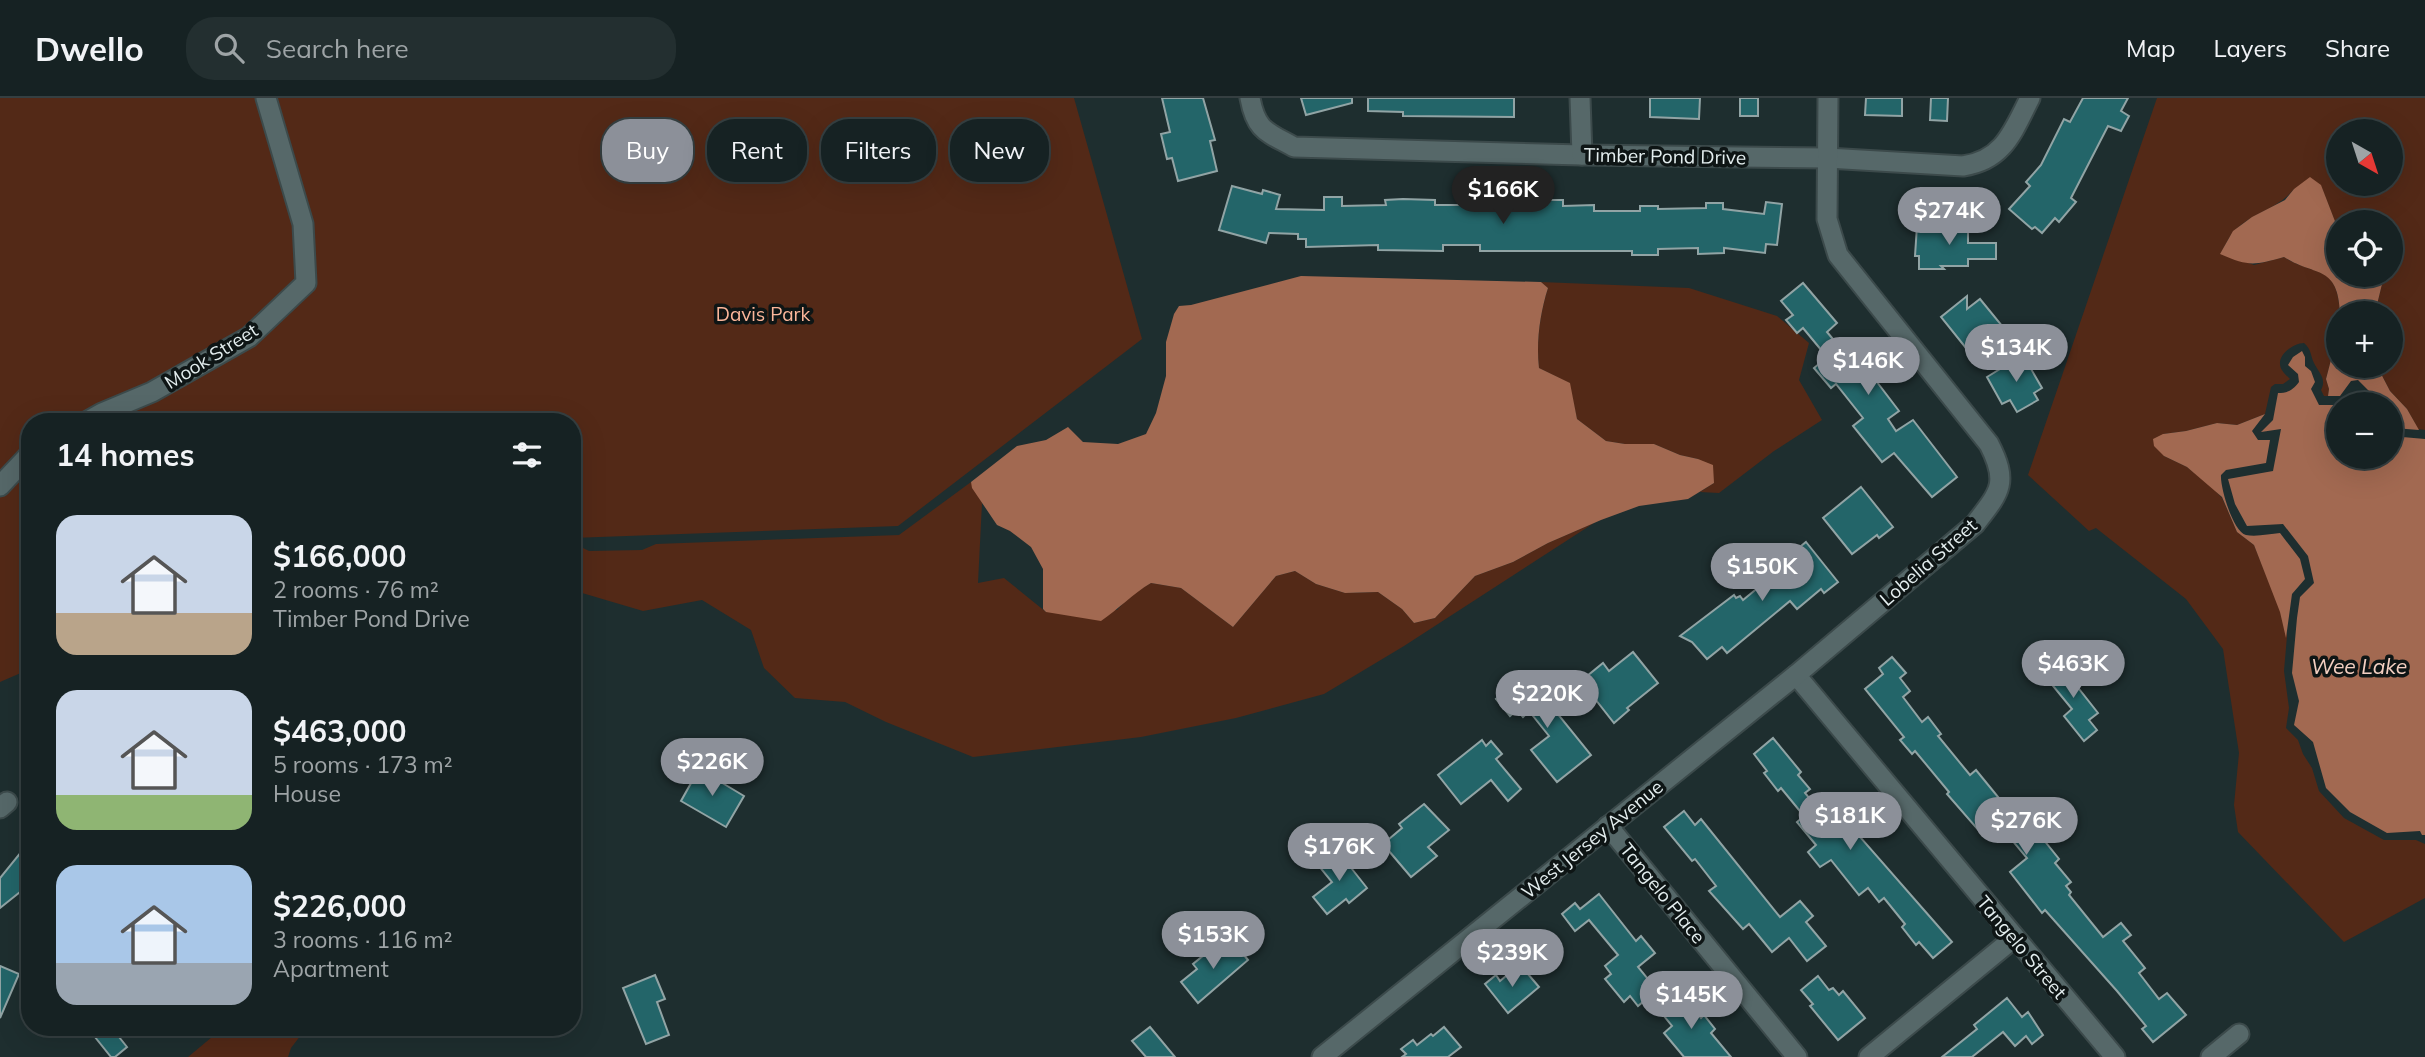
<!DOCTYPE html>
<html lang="en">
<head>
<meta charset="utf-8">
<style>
	:root { --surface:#162223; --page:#232f30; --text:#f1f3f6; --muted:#9ea4a6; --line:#353f41; --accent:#8c9099 }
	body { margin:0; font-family:Mulish,sans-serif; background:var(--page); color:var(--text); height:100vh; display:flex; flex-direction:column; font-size:26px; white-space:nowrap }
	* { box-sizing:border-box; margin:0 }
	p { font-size:23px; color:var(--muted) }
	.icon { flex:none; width:38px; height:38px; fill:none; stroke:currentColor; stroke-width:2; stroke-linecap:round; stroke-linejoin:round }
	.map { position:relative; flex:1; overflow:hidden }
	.panel { position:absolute; left:21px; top:315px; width:560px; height:623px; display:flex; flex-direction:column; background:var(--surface); border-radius:28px; box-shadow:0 7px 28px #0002,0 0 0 2px var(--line) }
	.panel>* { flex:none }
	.guide { position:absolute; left:602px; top:21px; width:665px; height:63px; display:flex; gap:14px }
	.needle { width:46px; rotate:141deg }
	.fabs { position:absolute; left:2326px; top:21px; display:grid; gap:14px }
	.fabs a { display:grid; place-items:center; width:77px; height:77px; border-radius:50%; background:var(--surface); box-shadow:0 7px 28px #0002,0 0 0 2px var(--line); font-size:35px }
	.price { position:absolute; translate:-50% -60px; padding:0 16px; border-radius:24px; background:var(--accent); color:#fff; font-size:23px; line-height:46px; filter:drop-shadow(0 2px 4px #0008) }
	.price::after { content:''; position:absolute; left:50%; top:42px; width:21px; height:16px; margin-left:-10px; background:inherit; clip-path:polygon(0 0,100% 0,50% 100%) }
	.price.active { background:#222; color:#fff }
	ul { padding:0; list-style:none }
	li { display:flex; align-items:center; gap:21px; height:175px; padding:0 35px }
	li span { display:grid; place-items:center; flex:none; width:196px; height:140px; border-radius:21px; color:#555 }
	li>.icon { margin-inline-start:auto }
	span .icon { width:84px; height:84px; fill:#fffc; stroke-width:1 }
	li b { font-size:30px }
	h2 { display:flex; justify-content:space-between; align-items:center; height:84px; padding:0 35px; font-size:30px }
	.pill { padding:0 24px; border-radius:28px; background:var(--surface); box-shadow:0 7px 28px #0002,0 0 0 2px var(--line); font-size:24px; line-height:63px }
	.pill.active { background:var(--accent); color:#fff }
	header { display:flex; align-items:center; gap:42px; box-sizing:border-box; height:98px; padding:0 35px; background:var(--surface); border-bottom:2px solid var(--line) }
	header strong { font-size:33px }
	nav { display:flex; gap:38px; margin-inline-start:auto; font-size:24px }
	.search { width:490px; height:63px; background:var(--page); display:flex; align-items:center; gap:18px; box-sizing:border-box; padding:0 24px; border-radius:28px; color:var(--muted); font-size:26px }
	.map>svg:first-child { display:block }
</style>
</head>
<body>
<header>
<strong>Dwello</strong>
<div class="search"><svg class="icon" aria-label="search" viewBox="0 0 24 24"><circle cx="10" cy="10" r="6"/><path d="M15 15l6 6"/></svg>Search here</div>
<nav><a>Map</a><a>Layers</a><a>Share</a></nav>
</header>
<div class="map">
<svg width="2425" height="959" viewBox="0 0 2425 959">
	<rect width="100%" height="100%" fill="#1e2e2f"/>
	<g fill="#532917" fill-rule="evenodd">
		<polygon points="0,0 1074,0 1142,241 898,428 572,440 572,324 30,324 30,571 0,584"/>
		<path d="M2157 0H2425V332L2418 331 2407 311 2390 293 2377 268H2390V215H2375L2383 182 2380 177H2390V124H2338V131L2321 88 2294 91C2278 111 2253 114 2235 132 2229 138 2225 148 2221 155L2254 167 2284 159C2316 180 2337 164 2340 215H2338V235L2326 281 2329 291 2328 298H2324L2321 292C2327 281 2319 275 2314 265 2310 257 2312 252 2304 245 2295 245 2279 255 2280 266 2280 272 2286 277 2290 281L2283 286H2275L2271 289 2265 316 2237 327 2217 325 2186 333 2163 336 2164 358 2187 369 2213 390 2222 400 2237 434 2254 447 2281 514 2287 538 2284 573 2289 610 2286 630 2298 642 2303 656 2312 670 2319 693 2344 720 2384 742H2416L2425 746V800L2344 844 2238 734 2234 707 2239 655 2223 551 2186 501 2096 430 2089 433 2028 377ZM2338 33H2390V86H2338Z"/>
		<path d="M1541 184 1689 190 1777 218 1809 245 1799 282 1822 322 1774 353 1719 395 1700 394 1714 385 1698 361 1680 357 1654 346H1625L1606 343 1577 321 1569 285 1539 270C1536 244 1540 216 1548 190Z"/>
		<polygon points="971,384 982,405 978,485 1004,480 1046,514 1117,512 1132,496 1151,485 1181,490 1233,529 1276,478 1295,473 1316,486 1345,495 1378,494 1402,511 1414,525 1435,520 1475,478 1513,464 1548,445 1594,425 1404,548 1324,596 1236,620 1141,639 973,659 886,624 845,604 795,600 764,570 751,532 702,502 643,513 572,492 572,449 581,449 589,453 642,452 656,446 899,437"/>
		<polygon points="224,929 307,929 291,950 288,959 188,959"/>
	</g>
	<g fill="#a26951">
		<path d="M2310 79 2321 87 2338 131V177H2380L2383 182 2375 215H2340C2338 166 2315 179 2284 159 2254 167 2250 169 2220 156L2233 133 2252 119 2285 102 2294 91Z"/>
		<path d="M1301 178 1541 184 1548 190C1540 215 1536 244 1539 270L1570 285 1577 321 1606 343 1625 346H1654L1680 357 1698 361 1713 367 1714 385 1688 401 1639 408 1601 422 1548 445 1513 464 1475 478 1435 520 1414 525 1402 511 1378 494 1345 495 1316 486 1295 473 1276 478 1233 529 1181 490 1151 485C1132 496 1119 511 1101 523L1046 514 1043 511V471L1031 449 1010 433 997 427 972 390 971 384 1017 348 1046 342 1068 329 1083 344 1118 346 1146 336 1156 315 1166 278V244L1174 216 1179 208 1191 207Z"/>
		<polygon points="2338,235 2338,268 2377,268 2390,293 2407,311 2419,332 2394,330 2391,326 2390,306 2373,306 2372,296 2358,282 2351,283 2340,298 2328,298 2329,291 2326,281"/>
		<path d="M2302 253 2305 259V268L2311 273 2315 284 2311 291 2319 307H2338V359H2390L2391 338 2425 341V737H2422L2420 733 2387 735 2350 714 2326 690 2313 644 2294 627 2299 603 2292 575 2297 520 2300 499 2314 485 2308 458 2283 426 2247 428 2235 406 2228 381 2273 373 2281 331 2261 334 2273 322 2278 295C2288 295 2293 292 2299 284L2298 276 2288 267 2293 259Z"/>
		<path d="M2265 316 2252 333 2258 342H2270L2266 365 2226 372 2221 377C2220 389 2233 434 2246 437 2256 439 2270 436 2280 435L2300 461 2305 481 2292 496 2286 540 2280 514 2254 447 2237 434 2222 399 2187 369 2164 358 2154 348 2153 341 2163 336 2186 333 2217 325 2237 327Z"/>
	</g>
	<g fill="#236569" stroke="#91a4a5" stroke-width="2">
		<polygon points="1162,0 1203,0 1215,42 1210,43 1217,73 1178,83 1172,60 1167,61 1161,36 1170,34"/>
		<polygon points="1301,0 1352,0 1352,5 1306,17"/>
		<polygon points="1368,0 1514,0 1514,19 1403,18 1403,14 1368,13"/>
		<polygon points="1650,0 1700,0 1699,21 1650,19"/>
		<rect x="1740" y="0" width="18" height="18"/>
		<polygon points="1866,0 1902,0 1902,18 1865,17"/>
		<polygon points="1931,0 1948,0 1947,23 1930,22"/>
		<polygon points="2083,0 2128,0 2121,13 2129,18 2121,33 2108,28 2071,100 2076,104 2059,124 2055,120 2042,135 2035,129 2032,131 2009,111 2030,88 2026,84 2041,67 2064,21 2070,24"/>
		<polygon points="1232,88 1262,96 1263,92 1280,97 1276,111 1324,112 1324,99 1342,99 1342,108 1386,107 1385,102 1403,101 1435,102 1435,107 1511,107 1511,102 1563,102 1563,108 1594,107 1594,113 1640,113 1640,108 1658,108 1658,111 1706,110 1706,105 1723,105 1723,111 1764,116 1766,104 1782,106 1777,147 1766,146 1765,155 1724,150 1724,155 1698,156 1698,150 1658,151 1658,157 1632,157 1632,153 1480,153 1480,147 1443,147 1443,153 1378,152 1378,147 1306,149 1306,141 1298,141 1298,136 1269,135 1266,145 1219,132"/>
		<polygon points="1917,128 1968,128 1968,145 1996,145 1996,161 1968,161 1968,168 1941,168 1944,171 1919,171 1919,158 1915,158"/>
		<polygon points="1803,185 1837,225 1827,234 1848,259 1854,254 1899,313 1888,321 1896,333 1913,322 1957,379 1932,399 1894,355 1882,364 1853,328 1863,320 1836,286 1831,290 1814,270 1827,259 1803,230 1797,235 1786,222 1793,217 1781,203"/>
		<polygon points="1967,198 1967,211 1980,201 2003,229 1970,255 1941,219"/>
		<polygon points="2023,257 2042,290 2034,295 2038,302 2017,314 2010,302 2002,306 1987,279"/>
		<polygon points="1861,389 1893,429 1879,440 1877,437 1852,456 1823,420"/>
		<polygon points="1806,444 1838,484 1824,495 1821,491 1797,511 1790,503 1727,555 1722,549 1707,561 1692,544 1680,538 1734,497 1736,500 1740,498 1743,502 1771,479 1770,477 1787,463 1785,461"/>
		<polygon points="1633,554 1658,585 1627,610 1629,612 1614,625 1581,583 1603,565 1609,573"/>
		<polygon points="1892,559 1906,575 1900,580 1910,593 1903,599 1922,624 1928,619 1941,636 1938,638 1970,677 1976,672 2020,726 2027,721 2059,761 2055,765 2071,784 2066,788 2071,794 2069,797 2103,839 2121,825 2131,837 2123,843 2145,870 2139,875 2159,901 2167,895 2186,917 2153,944 2142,931 2146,928 2117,893 2045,812 2042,815 2010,774 2027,760 1997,724 1994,727 1992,725 1980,734 1947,696 1949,694 1915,653 1912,656 1900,642 1904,639 1865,591 1883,576 1879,570"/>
		<polygon points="2063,562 2080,583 2076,587 2098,615 2089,622 2097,632 2084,643 2064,618 2072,611 2044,577"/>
		<polygon points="1535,581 1547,597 1544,599 1591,657 1557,684 1531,652 1549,638 1529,613 1523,619 1517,612 1510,618 1496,601 1516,585 1522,592"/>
		<polygon points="1773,640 1801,674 1798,677 1810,691 1805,695 1835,732 1852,718 1865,735 1860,739 1952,844 1933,860 1919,844 1916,847 1902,829 1905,826 1884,800 1879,804 1868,790 1859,797 1831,762 1820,769 1808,754 1816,747 1797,724 1804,718 1781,690 1778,693 1764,675 1767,673 1754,656"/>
		<polygon points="1482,642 1486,648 1491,643 1502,656 1496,661 1521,691 1508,703 1491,682 1461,706 1438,677"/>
		<polygon points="699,671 744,698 726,729 681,703"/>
		<polygon points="1424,706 1449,732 1428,749 1437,758 1411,779 1383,746 1402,730 1399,726"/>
		<polygon points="1684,713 1695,727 1701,721 1780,819 1800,803 1813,818 1806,824 1826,848 1807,863 1789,840 1772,854 1749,826 1743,831 1709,793 1716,788 1695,761 1692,763 1664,729"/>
		<polygon points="30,743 30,786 0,810 0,780"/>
		<polygon points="1337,752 1367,790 1349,805 1346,801 1327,816 1313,799 1332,784 1318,767"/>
		<polygon points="1599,796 1636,843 1641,838 1655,855 1638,869 1657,892 1638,908 1630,898 1624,904 1605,881 1611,876 1605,868 1618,857 1589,822 1575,833 1562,816 1575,805 1580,811"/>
		<polygon points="1235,846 1248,862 1198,905 1181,884 1197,871 1193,866 1214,849 1221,857"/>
		<polygon points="0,868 19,876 0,920"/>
		<polygon points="1522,869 1539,889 1508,915 1485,886 1496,877 1500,883 1512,873 1514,876"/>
		<polygon points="655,877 665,901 657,904 669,937 646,946 623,890"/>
		<polygon points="1818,878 1829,892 1833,890 1839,897 1843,893 1865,920 1838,942 1810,908 1813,906 1801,892"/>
		<polygon points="1681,896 1701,920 1704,917 1715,931 1711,935 1731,959 1684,959 1664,935 1672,928 1660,913"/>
		<polygon points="2007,900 2022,919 2028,914 2043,937 2032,946 2026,938 2015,948 2003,934 1972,959 1942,959 1977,931 1974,927"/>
		<polygon points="87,929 111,929 127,949 115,959 111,959"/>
		<polygon points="1150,929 1175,959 1146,959 1132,943"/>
		<polygon points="1444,929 1461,949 1448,959 1402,959 1406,956 1401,951 1413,942 1417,947 1431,936 1433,938"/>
	</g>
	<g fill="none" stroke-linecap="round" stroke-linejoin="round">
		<defs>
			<g id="minor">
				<path d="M1250 0C1256 33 1267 34 1294 49L1582 57 1827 60 1963 68C2004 62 2013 33 2030 0"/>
				<polyline points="1580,0 1582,57"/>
				<polyline points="86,324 102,315 152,294 249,239 306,185 303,126 266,0"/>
				<polyline points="0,388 30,356"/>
				<polyline points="1796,577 2115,959"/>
				<polyline points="0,710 7,704"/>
				<polyline points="1608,728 1797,959"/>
				<path d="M1322 959 1796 577 1975 426C2000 394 2009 385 1989 346L1838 157 1827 121 1828 0"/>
				<polyline points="1869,959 2014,840"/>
				<polyline points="2211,959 2239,936"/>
			</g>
		</defs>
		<use href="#minor" stroke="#3c4a4b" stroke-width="23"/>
		<use href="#minor" stroke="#566869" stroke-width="19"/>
	</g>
	<g text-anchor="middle" stroke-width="7" stroke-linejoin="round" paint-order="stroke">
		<g font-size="19" fill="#e4eeef" stroke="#0e1515">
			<text transform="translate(1665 58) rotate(1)" y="7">Timber Pond Drive</text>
			<text transform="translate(211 258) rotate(-32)" y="7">Mook Street</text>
			<text transform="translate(1928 464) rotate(-41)" y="7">Lobelia Street</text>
			<text transform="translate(1592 741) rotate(-39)" y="7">West Jersey Avenue</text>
			<text transform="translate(1663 795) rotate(51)" y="7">Tangelo Place</text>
			<text transform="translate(2022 849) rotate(50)" y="7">Tangelo Street</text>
		</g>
		<g font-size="19" fill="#fbb69a" stroke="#0e1515">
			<text x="763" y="223">Davis Park</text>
		</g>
		<g font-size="21" font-style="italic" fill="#f4d0c2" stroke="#0e1515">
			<text x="2359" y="576">Wee Lake</text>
		</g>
	</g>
</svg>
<div class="fabs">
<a><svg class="needle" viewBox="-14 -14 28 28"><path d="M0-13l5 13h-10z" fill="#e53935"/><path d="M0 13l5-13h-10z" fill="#9ea4a6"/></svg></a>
<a><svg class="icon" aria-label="locate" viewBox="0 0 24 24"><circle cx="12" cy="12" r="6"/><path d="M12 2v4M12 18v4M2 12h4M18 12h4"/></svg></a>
<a>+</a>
<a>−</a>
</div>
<b class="price active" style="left:1503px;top:128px">$166K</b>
<b class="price" style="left:1949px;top:149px">$274K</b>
<b class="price" style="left:2016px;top:286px">$134K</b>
<b class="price" style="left:1868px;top:299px">$146K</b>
<b class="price" style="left:1762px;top:505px">$150K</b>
<b class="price" style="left:2073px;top:602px">$463K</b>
<b class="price" style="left:1547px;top:632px">$220K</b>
<b class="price" style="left:712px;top:700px">$226K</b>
<b class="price" style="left:1850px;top:754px">$181K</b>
<b class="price" style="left:2026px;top:759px">$276K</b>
<b class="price" style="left:1339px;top:785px">$176K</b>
<b class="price" style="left:1213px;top:873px">$153K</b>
<b class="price" style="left:1512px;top:891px">$239K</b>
<b class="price" style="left:1691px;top:933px">$145K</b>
<div class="guide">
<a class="pill active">Buy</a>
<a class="pill">Rent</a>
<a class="pill">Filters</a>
<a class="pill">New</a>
</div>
<section class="panel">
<h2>14 homes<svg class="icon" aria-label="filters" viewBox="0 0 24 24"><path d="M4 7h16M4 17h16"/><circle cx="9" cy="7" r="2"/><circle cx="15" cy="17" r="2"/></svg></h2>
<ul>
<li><span style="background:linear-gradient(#c9d6e8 70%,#b9a48a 0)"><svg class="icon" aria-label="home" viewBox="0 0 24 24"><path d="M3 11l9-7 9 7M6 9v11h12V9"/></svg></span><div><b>$166,000</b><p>2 rooms · 76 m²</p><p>Timber Pond Drive</p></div></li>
<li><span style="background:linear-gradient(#c9d6e8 75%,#8fb573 0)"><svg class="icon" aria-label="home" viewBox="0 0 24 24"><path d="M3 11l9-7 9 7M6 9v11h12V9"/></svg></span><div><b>$463,000</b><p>5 rooms · 173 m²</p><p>House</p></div></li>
<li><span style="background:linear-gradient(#a9c7e8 70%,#9aa5b1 0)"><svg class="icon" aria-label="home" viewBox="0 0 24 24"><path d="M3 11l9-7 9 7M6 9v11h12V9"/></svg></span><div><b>$226,000</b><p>3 rooms · 116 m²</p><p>Apartment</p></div></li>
</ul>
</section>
</div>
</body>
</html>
